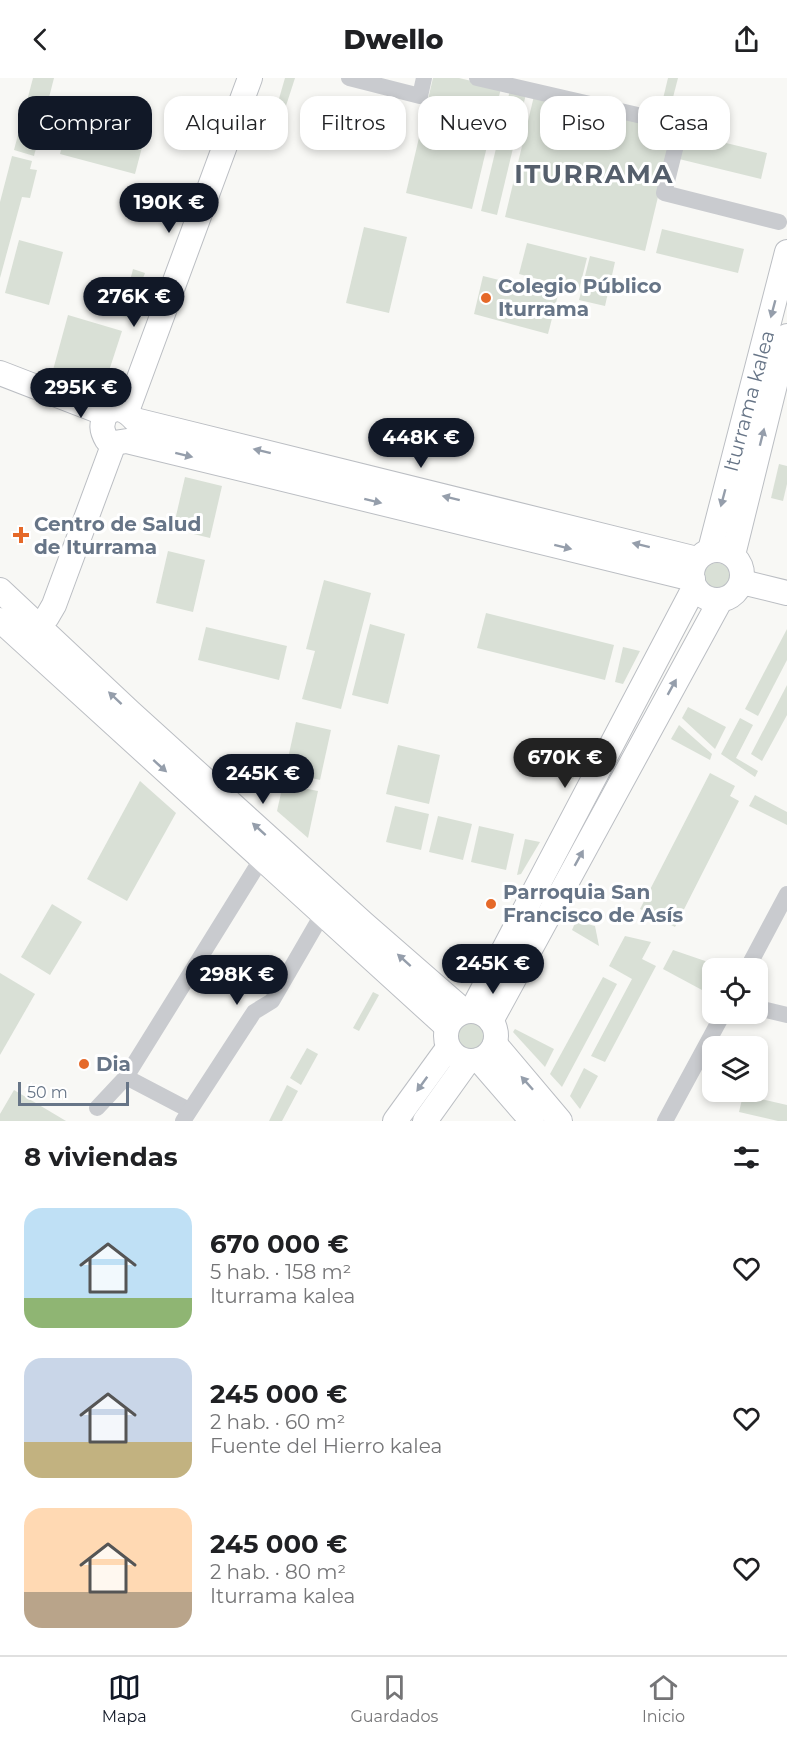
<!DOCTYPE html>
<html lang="es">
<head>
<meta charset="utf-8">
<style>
	:root { --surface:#fff; --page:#f2f2f2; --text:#202124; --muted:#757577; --line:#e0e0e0; --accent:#111827 }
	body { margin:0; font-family:Montserrat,sans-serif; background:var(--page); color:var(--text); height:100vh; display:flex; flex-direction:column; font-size:22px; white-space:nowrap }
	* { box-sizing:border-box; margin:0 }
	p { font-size:20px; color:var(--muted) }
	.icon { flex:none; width:33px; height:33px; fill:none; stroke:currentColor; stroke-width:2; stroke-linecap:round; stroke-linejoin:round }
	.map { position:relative; height:1043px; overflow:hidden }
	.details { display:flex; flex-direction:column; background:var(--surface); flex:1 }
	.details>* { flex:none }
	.top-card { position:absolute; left:18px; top:18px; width:752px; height:54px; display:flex; gap:12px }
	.controls { position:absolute; left:702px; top:880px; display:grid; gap:12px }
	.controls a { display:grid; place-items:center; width:66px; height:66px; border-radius:12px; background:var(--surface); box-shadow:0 3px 9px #0003; font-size:30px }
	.scale { position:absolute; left:18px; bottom:15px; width:111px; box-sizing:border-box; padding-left:6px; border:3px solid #677587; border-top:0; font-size:16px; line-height:21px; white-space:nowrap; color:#677587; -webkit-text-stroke:4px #fff; paint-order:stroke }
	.price { position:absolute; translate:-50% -51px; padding:0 14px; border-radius:21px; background:var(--accent); color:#fff; font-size:20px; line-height:39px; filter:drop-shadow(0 2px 3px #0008) }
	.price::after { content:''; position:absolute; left:50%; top:36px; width:18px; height:14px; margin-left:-9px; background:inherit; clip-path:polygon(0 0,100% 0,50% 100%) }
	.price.active { background:#222; color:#fff }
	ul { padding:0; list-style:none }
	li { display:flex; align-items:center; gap:18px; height:150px; padding:0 24px }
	li span { display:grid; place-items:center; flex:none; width:168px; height:120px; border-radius:18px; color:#555 }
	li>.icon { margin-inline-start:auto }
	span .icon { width:72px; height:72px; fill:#fffc; stroke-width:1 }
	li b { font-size:26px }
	h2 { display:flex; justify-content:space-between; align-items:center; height:72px; padding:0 24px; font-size:26px }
	.chip { padding:0 21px; border-radius:18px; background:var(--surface); box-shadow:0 3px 9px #0003; font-size:21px; line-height:54px }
	.chip.active { background:var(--accent); color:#fff }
	header { display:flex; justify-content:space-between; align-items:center; height:78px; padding:0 24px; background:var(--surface); font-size:27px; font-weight:800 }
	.tabs { display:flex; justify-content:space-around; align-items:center; height:84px; border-top:2px solid var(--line); background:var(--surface); font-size:16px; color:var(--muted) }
	.tabs a { display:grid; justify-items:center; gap:3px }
	.tabs .active { color:var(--accent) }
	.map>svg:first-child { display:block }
</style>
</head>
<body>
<header><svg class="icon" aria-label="back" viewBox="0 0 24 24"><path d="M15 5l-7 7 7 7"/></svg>Dwello<svg class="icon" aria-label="share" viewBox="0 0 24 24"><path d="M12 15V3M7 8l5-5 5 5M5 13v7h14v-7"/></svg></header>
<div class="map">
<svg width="787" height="1043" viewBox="0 0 787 1043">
	<rect width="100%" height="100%" fill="#f8f8f5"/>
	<g fill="#d9e0d6">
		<polygon points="33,0 54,0 34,78 14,72"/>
		<polygon points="285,0 295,0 284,34 276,31"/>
		<polygon points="433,0 459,0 501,10 472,131 406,115"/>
		<polygon points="668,0 678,0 670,31 661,29"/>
		<polygon points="510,12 526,16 497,137 481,133"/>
		<polygon points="534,18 674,52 645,173 505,139"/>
		<polygon points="71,33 146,54 135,96 60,76"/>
		<polygon points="685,55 767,75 761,101 679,81"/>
		<polygon points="12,78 32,83 30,91 37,92 30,120 22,119 0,200 0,124"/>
		<polygon points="364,149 407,159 389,235 346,225"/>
		<polygon points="662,151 744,171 738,195 656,175"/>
		<polygon points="19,162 63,174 49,227 5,215"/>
		<polygon points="527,165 587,180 579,212 519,196"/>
		<polygon points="590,178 615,184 605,228 579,222"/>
		<polygon points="133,191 145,195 128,239 121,238"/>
		<polygon points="483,198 558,217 548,256 474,236"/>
		<polygon points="68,237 122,253 107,299 91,305 53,292"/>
		<polygon points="779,386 787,388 787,406 783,423 771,420"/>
		<polygon points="185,399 222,408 210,460 173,451"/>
		<polygon points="168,473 205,482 193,534 156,525"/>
		<circle cx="717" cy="498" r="13"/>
		<polygon points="324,502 371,515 341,631 302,621 315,573 306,571"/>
		<polygon points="486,535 614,567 605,602 477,570"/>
		<polygon points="370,546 405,556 388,626 352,617"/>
		<polygon points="206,549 287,568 279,602 198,582"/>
		<polygon points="787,551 787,582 758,638 745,631"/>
		<polygon points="623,569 640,573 623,606 615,604"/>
		<polygon points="787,607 787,637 762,683 751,676"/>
		<polygon points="688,629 726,649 715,671 682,640"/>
		<polygon points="740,640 753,647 736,680 758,693 755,699 721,676"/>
		<polygon points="296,644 331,652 320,702 285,694"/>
		<polygon points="679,647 712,676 710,682 671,661"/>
		<polygon points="576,666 588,670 573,701 567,699"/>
		<polygon points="398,667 440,677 429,726 386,716"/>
		<polygon points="710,695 735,708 730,718 739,723 675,849 640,831"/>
		<polygon points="140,703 176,735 127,823 87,801"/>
		<polygon points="283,706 318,713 308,760 277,733"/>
		<polygon points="755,717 787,734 787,747 749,728"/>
		<polygon points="395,728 429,736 421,772 386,764"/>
		<polygon points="438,738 472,746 463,782 429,774"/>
		<polygon points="479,748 514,756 506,792 471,784"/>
		<polygon points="525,761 540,764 521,796 517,797"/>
		<polygon points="52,826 82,844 50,897 21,879"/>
		<polygon points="576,843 595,848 599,868 572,852"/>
		<polygon points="625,858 651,864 642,881 656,888 605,984 591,978 632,901 609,888"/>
		<polygon points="673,872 714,886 702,912 663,891"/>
		<polygon points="0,895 35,916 0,977"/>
		<polygon points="603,899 617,906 562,1009 550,996"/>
		<polygon points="373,914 379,917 359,953 353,950"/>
		<circle cx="472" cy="958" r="14"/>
		<polygon points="515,951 554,971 545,989 513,954"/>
		<polygon points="307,970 318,976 301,1007 290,1000"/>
		<polygon points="584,990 598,998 580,1031 570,1018"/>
		<polygon points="287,1007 298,1013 282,1043 269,1043"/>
		<polygon points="14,1012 66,1043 0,1043 0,1036"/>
		<polygon points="743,1017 787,1027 787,1043 778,1043 739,1034"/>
	</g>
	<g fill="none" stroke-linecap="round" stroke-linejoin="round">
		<defs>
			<g id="secondary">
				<polyline points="0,295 106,336"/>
				<polyline points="127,333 250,0"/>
				<polyline points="710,472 787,174"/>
				<circle cx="717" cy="497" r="25"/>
				<polyline points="733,477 787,258"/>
				<path d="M693 501 127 363 114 365 107 362C101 352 101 346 106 336 118 327 126 332 135 342L697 481"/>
				<polyline points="742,504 787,515"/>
				<polyline points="0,512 130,634 364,846 464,933"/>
				<polyline points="0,542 447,949"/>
				<polyline points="27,560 47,539 54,527 114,365"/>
				<polyline points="472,932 694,510"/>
				<circle cx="471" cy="958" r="25"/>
				<polyline points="491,943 720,523"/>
				<polyline points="495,966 560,1043"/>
				<polyline points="479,982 532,1043"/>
				<polyline points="395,1043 448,970"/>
				<polyline points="425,1043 468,983"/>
			</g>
		</defs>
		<use href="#secondary" stroke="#bbbec3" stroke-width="26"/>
		<g stroke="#c9cbcf" stroke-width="16">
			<polyline points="349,0 420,18 424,0"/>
			<polyline points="477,0 681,47 664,115 779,144"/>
			<polyline points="747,891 787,816"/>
			<polyline points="758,930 787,937"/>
			<polyline points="126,999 189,1032"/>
			<polyline points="97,1030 126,999 262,780"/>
			<polyline points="183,1043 254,934 272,923 323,835"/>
			<polyline points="665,1043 723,936"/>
		</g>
		<use href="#secondary" stroke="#fff" stroke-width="24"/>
	</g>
	<defs><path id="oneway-solid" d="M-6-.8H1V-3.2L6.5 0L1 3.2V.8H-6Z" transform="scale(1.5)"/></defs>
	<g fill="#959eab">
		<use href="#oneway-solid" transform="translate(773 231) rotate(105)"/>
		<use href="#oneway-solid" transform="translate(762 359) rotate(-76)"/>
		<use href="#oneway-solid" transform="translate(262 373) rotate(-166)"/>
		<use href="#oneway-solid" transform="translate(184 377) rotate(14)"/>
		<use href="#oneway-solid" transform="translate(451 420) rotate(-166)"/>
		<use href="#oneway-solid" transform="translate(723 420) rotate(105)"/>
		<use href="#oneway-solid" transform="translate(373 423) rotate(14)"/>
		<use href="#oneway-solid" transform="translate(641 467) rotate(-166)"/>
		<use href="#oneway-solid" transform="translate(563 469) rotate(14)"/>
		<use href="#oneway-solid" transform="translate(672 609) rotate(-61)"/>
		<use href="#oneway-solid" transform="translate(115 620) rotate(-137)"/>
		<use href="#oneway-solid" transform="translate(160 688) rotate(42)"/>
		<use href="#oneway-solid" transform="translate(259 751) rotate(-138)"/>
		<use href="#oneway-solid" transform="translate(579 780) rotate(-61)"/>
		<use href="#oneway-solid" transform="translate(404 882) rotate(-138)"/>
		<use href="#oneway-solid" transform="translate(527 1005) rotate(-132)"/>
		<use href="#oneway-solid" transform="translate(422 1006) rotate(126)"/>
	</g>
	<g fill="#e56929" stroke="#fff" stroke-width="2">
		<circle cx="486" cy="220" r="6"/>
		<path d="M18 448h6v6h6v6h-6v6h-6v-6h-6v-6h6z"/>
		<circle cx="491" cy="826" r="6"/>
		<circle cx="84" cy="986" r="6"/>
	</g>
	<g text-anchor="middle" stroke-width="6" stroke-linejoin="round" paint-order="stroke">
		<g font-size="20" font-weight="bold" fill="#677587" stroke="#fff" text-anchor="start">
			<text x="498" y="215">Colegio Público<tspan x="498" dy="23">Iturrama</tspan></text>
			<text x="34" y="453">Centro de Salud<tspan x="34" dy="23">de Iturrama</tspan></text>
			<text x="503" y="821">Parroquia San<tspan x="503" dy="23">Francisco de Asís</tspan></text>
			<text x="96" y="993">Dia</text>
		</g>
		<g font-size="20" fill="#677587" stroke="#fff">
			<text transform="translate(749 323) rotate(-75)" y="7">Iturrama kalea</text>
		</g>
		<g font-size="26" font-weight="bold" letter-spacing="1.5" fill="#555f6c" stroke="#fff">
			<text x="594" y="105">ITURRAMA</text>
		</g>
	</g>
</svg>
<div class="controls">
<a><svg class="icon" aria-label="locate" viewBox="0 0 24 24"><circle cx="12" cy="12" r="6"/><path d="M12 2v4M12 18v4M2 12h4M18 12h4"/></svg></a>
<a><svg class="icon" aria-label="layers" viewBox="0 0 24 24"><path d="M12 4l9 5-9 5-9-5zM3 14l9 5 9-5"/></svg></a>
</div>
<div class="scale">50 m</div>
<b class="price" style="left:169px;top:156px">190K €</b>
<b class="price" style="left:134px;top:250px">276K €</b>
<b class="price" style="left:81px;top:341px">295K €</b>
<b class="price" style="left:421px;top:391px">448K €</b>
<b class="price active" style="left:565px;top:711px">670K €</b>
<b class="price" style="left:263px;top:727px">245K €</b>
<b class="price" style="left:493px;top:917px">245K €</b>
<b class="price" style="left:237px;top:928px">298K €</b>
<div class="top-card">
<a class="chip active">Comprar</a>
<a class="chip">Alquilar</a>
<a class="chip">Filtros</a>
<a class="chip">Nuevo</a>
<a class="chip">Piso</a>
<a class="chip">Casa</a>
</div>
</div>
<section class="details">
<h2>8 viviendas<svg class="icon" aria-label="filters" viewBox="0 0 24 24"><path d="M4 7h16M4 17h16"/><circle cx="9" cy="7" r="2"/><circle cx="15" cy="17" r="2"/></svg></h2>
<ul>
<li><span style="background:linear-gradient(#bfe0f5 75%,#8fb573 0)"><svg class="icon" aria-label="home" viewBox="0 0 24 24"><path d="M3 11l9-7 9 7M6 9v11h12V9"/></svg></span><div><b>670 000 €</b><p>5 hab. · 158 m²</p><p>Iturrama kalea</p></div><svg class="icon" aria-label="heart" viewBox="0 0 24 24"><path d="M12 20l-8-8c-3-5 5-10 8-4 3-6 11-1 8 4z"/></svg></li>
<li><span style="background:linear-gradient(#c9d6e8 70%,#c2b280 0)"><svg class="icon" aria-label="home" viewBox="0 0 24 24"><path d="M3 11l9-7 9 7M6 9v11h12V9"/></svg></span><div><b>245 000 €</b><p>2 hab. · 60 m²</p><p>Fuente del Hierro kalea</p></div><svg class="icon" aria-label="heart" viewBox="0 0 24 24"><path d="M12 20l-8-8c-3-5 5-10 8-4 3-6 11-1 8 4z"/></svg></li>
<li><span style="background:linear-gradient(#ffd9b3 70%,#b9a48a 0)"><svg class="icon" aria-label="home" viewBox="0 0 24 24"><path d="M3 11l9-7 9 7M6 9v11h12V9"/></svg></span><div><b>245 000 €</b><p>2 hab. · 80 m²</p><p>Iturrama kalea</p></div><svg class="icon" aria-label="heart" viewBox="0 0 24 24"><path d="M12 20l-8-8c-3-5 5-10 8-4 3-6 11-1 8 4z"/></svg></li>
</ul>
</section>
<nav class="tabs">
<a class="active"><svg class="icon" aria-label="map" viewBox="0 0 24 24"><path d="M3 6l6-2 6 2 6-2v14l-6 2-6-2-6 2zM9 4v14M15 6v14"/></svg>Mapa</a>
<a><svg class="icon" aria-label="saved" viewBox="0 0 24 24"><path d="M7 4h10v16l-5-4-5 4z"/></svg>Guardados</a>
<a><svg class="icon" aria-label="home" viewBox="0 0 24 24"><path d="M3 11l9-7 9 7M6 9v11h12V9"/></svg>Inicio</a>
</nav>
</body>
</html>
